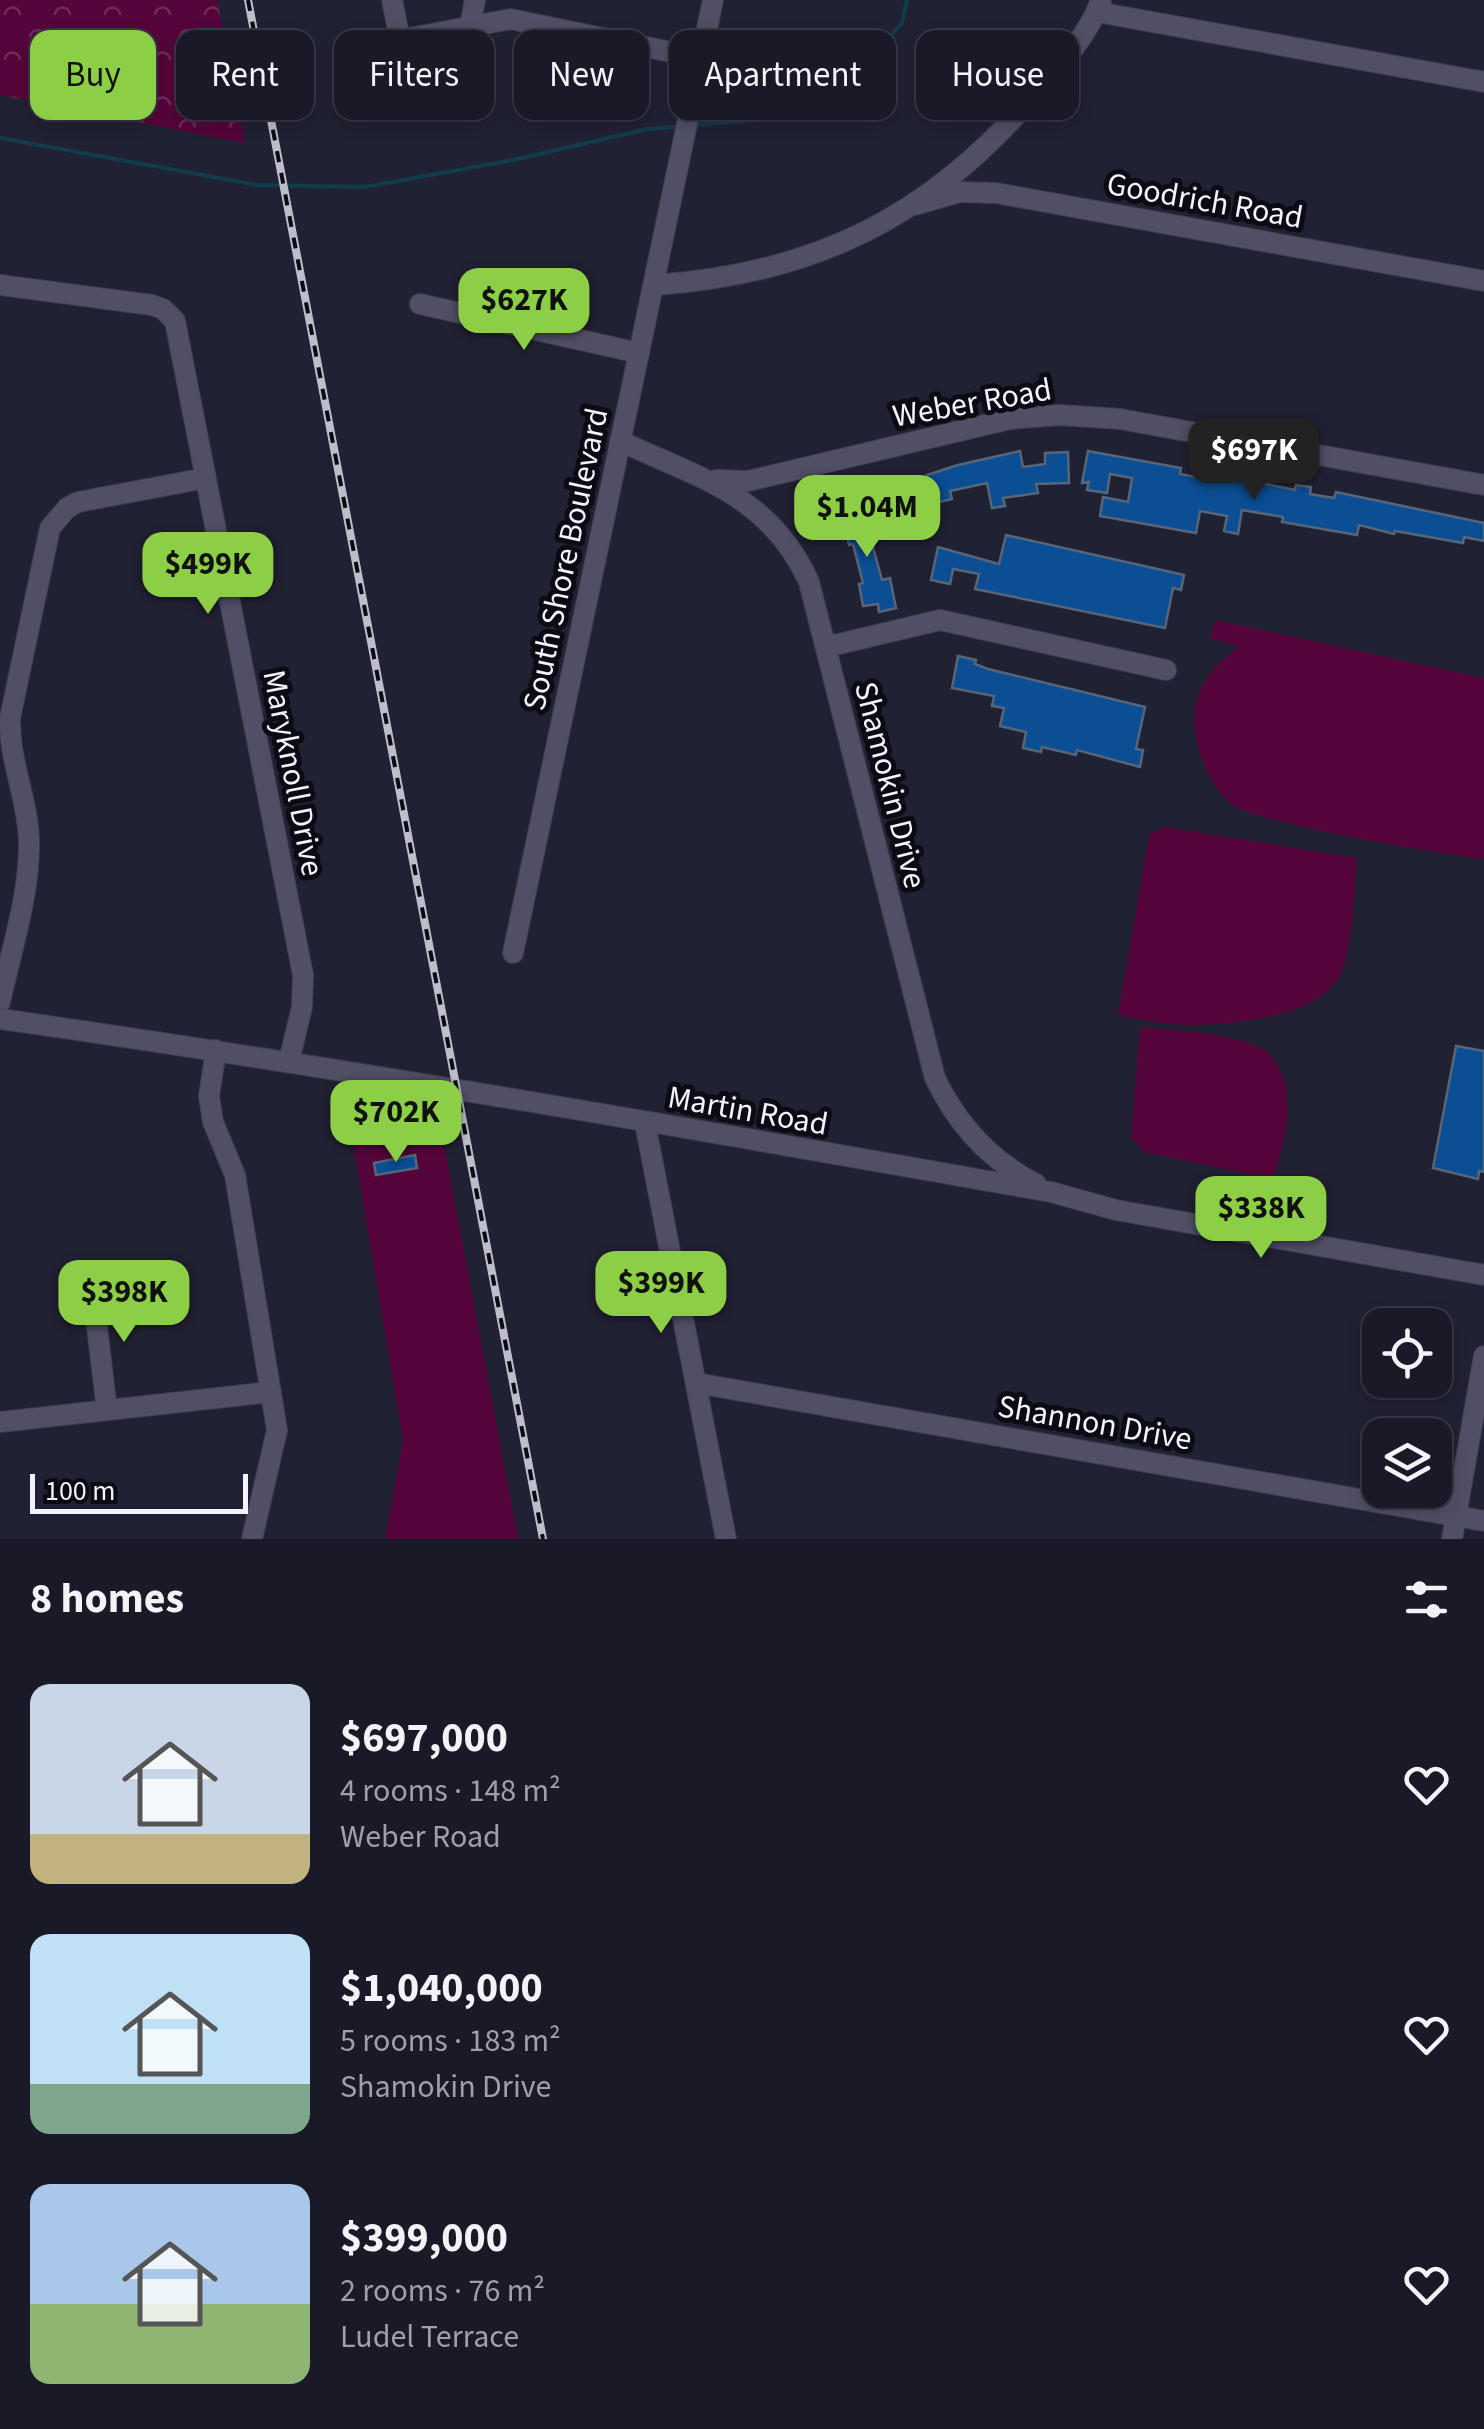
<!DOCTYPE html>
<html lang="en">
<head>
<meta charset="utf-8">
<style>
	:root { --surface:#191927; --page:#262633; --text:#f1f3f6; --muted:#9fa0a7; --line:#373844; --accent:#8cce45 }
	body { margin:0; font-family:"Source Sans 3",sans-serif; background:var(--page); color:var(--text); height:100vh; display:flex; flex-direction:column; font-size:38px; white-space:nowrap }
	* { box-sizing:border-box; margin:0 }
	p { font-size:32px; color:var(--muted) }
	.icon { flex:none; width:55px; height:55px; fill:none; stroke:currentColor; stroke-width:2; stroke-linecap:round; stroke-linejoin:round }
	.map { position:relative; height:1539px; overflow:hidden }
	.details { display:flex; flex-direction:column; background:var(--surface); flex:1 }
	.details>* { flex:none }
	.guide { position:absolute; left:30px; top:30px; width:1425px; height:90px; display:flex; gap:20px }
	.buttons { position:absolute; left:1362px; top:1308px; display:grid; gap:20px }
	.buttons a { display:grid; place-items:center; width:90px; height:90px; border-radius:20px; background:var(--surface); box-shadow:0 5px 15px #0003,0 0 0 2px var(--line); font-size:50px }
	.scale { position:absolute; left:30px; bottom:25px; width:218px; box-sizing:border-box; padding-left:10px; border:5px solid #f3f3fe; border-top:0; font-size:28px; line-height:35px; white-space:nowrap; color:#f3f3fe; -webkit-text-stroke:8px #0c0b14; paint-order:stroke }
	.price { position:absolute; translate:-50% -85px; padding:0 22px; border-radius:20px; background:var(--accent); color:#111; font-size:32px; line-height:65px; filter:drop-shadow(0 2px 5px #0008) }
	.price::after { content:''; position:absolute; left:50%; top:60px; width:30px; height:22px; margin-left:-15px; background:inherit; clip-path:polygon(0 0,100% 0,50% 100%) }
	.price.active { background:#222; color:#fff }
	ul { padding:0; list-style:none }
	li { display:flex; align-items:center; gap:30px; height:250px; padding:0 30px }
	li span { display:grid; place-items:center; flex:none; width:280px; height:200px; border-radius:20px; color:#555 }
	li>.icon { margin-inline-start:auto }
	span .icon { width:120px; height:120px; fill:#fffc; stroke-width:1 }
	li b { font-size:42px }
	h2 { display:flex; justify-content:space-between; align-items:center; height:120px; padding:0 30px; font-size:42px }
	.pill { padding:0 35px; border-radius:20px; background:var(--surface); box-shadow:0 5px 15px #0003,0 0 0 2px var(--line); font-size:35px; line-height:90px }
	.pill.active { background:var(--accent); color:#111 }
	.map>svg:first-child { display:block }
</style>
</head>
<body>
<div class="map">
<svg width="1484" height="1539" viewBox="0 0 1484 1539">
	<defs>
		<pattern id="forest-crowns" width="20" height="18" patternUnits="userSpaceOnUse" patternTransform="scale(2.5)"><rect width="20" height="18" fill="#55053a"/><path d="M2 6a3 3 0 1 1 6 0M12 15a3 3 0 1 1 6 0" fill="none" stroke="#6e2a58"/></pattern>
	</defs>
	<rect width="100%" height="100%" fill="#212134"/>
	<g fill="#55053a">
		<path d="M1215 620 1484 678V859C1445 855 1253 823 1230 803 1210 786 1201 761 1196 736 1188 697 1208 669 1239 647L1210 638Z"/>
		<path d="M1164 827 1357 858C1354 889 1353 944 1341 973 1321 1020 1216 1028 1171 1024 1153 1023 1135 1018 1118 1015L1149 835Z"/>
		<path d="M1140 1027C1168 1030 1250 1034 1268 1053 1301 1087 1285 1140 1273 1179L1144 1152 1131 1137Z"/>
		<polygon points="344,1090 438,1113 518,1539 385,1539 403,1441"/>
	</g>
	<polygon fill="url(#forest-crowns)" points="0,0 217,0 245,143 0,95"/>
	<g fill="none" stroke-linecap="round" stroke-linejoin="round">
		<g stroke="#113c4a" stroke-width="4">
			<polyline points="697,125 756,120 839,94 902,23 907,0"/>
			<polyline points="0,138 257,185 365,187 518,159 647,129 677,127"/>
		</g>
	</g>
	<g fill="#0b4e93" stroke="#566578" stroke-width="2.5">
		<polygon points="1020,451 1023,467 1045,464 1045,453 1068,452 1069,483 1036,484 1038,493 1003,498 1005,506 992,508 987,483 950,491 952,499 935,503 933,497 872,503 870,484 928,478 927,475 958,465"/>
		<polygon points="1088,451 1181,468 1180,474 1207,479 1208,472 1295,490 1296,485 1311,487 1310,494 1334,498 1336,492 1484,523 1484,541 1464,537 1463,543 1395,531 1394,534 1359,525 1357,535 1282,522 1283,517 1242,510 1238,534 1224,531 1227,516 1200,511 1196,533 1100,516 1103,497 1128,502 1132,478 1110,474 1107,493 1087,490 1089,482 1082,483"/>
		<polygon points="861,502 867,530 872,529 875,539 871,540 882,580 890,578 896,608 879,612 878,604 863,606 859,584 863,583 853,544 849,545 841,506"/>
		<polygon points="1006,535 1184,575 1181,590 1173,588 1165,628 975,589 979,574 953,569 950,584 931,580 938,547 999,564"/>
		<polygon points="958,656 976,660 975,664 988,669 1145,707 1136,749 1143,750 1140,767 1077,750 1076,755 1042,747 1041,752 1023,748 1026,732 1000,726 1004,708 992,706 994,696 952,688"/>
		<polygon points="1456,1046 1484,1051 1484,1172 1479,1171 1478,1179 1433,1168"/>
		<polygon points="415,1155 417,1168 376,1175 374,1163"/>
	</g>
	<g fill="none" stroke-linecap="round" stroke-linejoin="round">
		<defs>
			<g id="minor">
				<polyline points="392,0 400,40 510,19 700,58"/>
				<polyline points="1097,12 1484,82"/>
				<polyline points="470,26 475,0"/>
				<polyline points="915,205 960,192 996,193 1484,281"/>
				<polyline points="0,285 152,305 163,309 175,321 303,975 302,1007 289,1061"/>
				<path d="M654 285C816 274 931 216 1036 93 1060 66 1089 34 1101 0"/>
				<polyline points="420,304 639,353"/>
				<path d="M620 441C699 478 770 495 809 582L935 1078C957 1124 989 1160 1036 1184"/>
				<polyline points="716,480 748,481 1010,419 1060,415 1120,419 1484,485"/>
				<polyline points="826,647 940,620 1166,670"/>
				<polyline points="513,953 713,0"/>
				<path d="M0 1002C11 951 30 894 29 841 28 799 9 762 10 718L50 528 67 508 78 502 206 478"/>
				<path d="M0 1019C351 1069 701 1130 1051 1192L1116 1210 1484 1275"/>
				<polyline points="216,1050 209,1096 213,1122 235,1175 277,1430 252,1539"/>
				<polyline points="645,1123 726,1539"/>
				<polyline points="92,1286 107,1410"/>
				<polyline points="696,1383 1484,1521"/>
				<polyline points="0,1422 271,1392"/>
				<polyline points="1452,1539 1484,1356"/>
			</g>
		</defs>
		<use href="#minor" stroke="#3e3d4d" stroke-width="22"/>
		<use href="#minor" stroke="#504f65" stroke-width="20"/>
		<defs>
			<polyline id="rail" points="248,0 543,1539"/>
		</defs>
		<use href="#rail" stroke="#bebecb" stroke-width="8"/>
		<use href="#rail" stroke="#0c0b14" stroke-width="4" stroke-dasharray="11" stroke-linecap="butt"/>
	</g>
	<g text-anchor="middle" stroke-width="10" stroke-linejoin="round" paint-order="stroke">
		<g font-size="32" fill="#f3f3fe" stroke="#0c0b14">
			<text transform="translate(1205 200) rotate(10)" y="11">Goodrich Road</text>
			<text transform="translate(972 402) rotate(-10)" y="11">Weber Road</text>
			<text transform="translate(565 559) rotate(-78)" y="11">South Shore Boulevard</text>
			<text transform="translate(294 773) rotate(79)" y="11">Maryknoll Drive</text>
			<text transform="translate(891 785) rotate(76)" y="11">Shamokin Drive</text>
			<text transform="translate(748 1110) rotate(10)" y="11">Martin Road</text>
			<text transform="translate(1095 1422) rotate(10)" y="11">Shannon Drive</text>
		</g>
	</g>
</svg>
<div class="buttons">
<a><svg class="icon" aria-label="locate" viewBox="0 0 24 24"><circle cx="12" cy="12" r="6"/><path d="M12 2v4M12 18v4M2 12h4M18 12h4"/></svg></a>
<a><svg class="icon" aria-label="layers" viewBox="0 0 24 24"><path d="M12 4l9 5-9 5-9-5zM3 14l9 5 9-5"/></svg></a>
</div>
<div class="scale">100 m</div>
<b class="price" style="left:524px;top:353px">$627K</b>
<b class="price active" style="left:1254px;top:503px">$697K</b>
<b class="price" style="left:867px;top:560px">$1.04M</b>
<b class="price" style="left:208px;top:617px">$499K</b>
<b class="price" style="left:396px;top:1165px">$702K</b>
<b class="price" style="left:1261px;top:1261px">$338K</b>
<b class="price" style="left:661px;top:1336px">$399K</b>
<b class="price" style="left:124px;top:1345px">$398K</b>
<div class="guide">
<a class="pill active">Buy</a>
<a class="pill">Rent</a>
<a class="pill">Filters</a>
<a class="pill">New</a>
<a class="pill">Apartment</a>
<a class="pill">House</a>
</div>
</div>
<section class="details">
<h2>8 homes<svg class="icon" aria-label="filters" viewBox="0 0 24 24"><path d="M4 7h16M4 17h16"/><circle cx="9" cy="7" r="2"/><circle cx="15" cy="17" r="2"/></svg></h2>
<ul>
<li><span style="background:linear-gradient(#c9d6e8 75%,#c2b280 0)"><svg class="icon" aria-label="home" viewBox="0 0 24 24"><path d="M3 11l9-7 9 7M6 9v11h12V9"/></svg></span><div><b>$697,000</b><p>4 rooms · 148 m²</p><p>Weber Road</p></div><svg class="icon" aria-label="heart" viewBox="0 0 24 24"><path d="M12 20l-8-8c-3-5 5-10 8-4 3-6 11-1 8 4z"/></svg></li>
<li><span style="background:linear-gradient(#bfe0f5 75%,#7fa58c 0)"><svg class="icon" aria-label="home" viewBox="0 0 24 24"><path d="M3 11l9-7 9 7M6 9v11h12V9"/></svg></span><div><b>$1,040,000</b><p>5 rooms · 183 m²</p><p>Shamokin Drive</p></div><svg class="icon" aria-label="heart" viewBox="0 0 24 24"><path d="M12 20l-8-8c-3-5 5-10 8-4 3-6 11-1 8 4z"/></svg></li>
<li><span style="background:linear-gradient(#a9c7e8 60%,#8fb573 0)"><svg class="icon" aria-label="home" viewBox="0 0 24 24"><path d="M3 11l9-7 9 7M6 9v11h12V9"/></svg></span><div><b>$399,000</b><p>2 rooms · 76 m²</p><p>Ludel Terrace</p></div><svg class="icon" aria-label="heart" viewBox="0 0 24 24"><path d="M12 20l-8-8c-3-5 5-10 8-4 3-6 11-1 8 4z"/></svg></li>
</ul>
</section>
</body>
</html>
